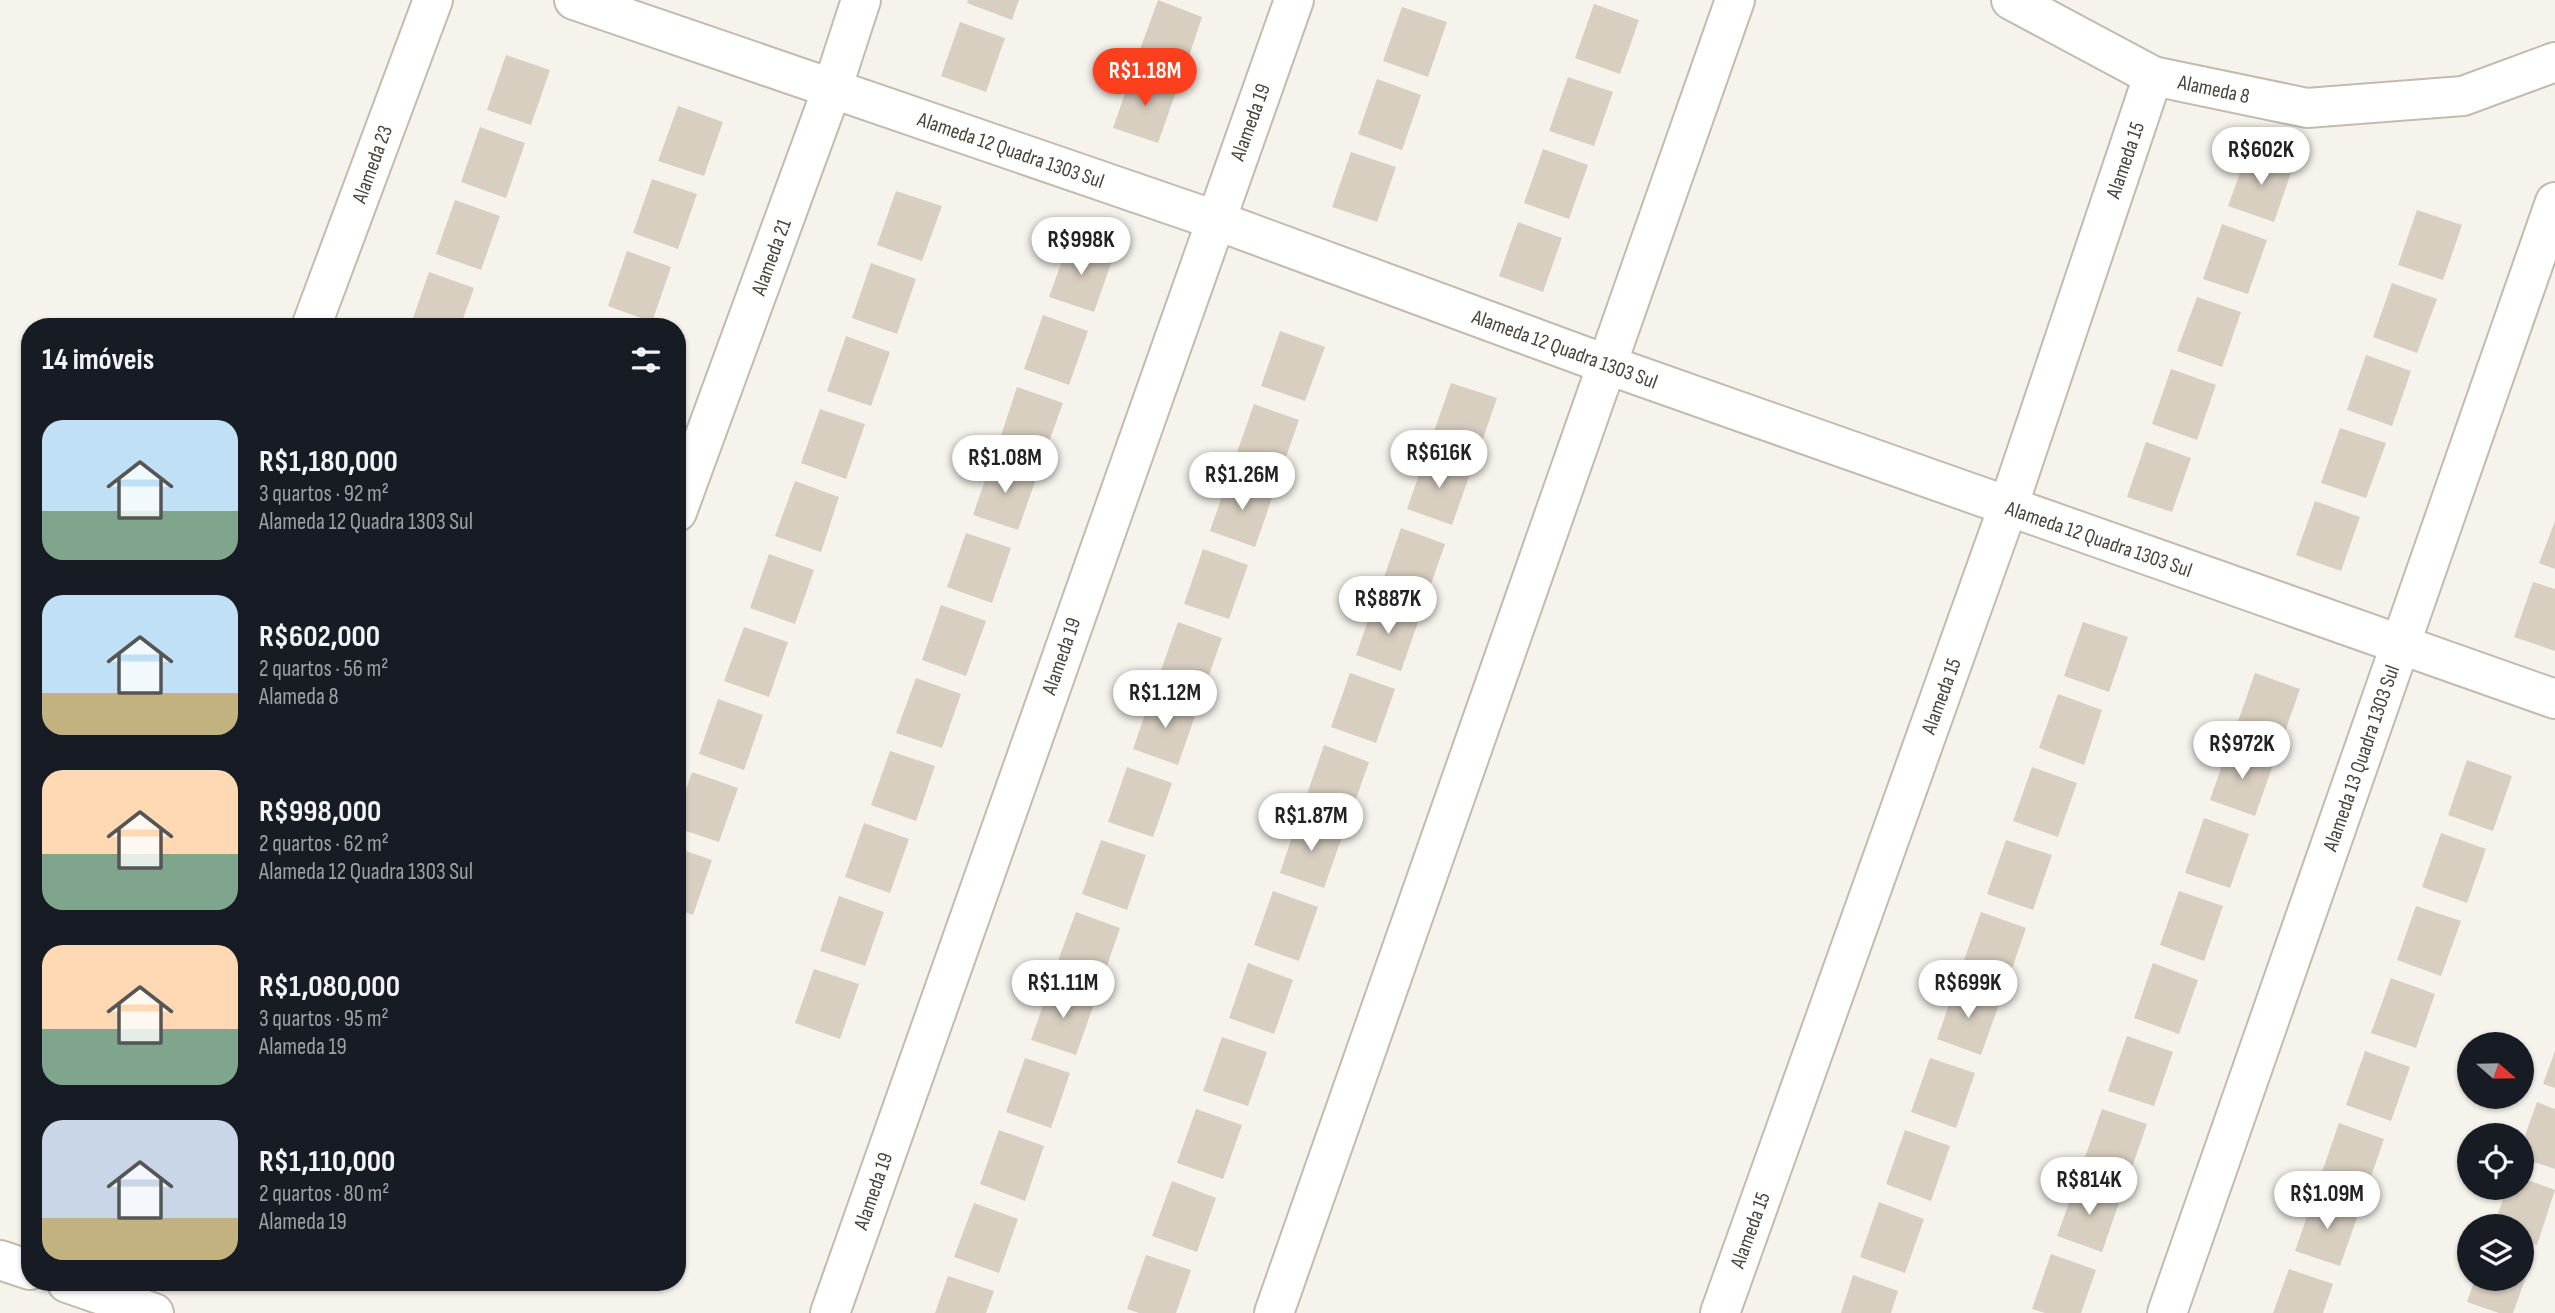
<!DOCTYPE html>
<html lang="pt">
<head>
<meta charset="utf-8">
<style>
	:root { --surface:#171b24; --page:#20242c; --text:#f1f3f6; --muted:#9ea1a6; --accent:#fc3f1d }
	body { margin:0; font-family:"Sofia Sans Condensed",sans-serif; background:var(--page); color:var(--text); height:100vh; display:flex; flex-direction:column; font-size:26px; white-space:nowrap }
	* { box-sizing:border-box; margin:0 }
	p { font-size:23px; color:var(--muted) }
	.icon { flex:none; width:38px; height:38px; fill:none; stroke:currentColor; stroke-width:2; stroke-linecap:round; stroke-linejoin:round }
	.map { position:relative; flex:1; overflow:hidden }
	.details { position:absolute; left:21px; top:318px; width:665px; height:973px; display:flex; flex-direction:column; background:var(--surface); border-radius:28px; box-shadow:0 2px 5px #0004 }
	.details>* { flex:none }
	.needle { width:46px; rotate:110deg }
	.controls { position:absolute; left:2457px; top:1032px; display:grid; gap:14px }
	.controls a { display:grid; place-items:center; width:77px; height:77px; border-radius:50%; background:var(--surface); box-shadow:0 2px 5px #0004; font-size:35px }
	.price { position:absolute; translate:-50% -60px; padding:0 16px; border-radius:24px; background:#fff; color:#222; font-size:23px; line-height:46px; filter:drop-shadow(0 2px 4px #0008) }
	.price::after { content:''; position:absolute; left:50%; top:42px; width:21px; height:16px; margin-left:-10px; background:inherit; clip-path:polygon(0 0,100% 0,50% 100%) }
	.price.active { background:var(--accent); color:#fff }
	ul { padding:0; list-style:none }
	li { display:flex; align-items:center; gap:21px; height:175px; padding:0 21px }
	li span { display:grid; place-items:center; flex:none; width:196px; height:140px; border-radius:21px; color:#555 }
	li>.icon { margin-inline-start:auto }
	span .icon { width:84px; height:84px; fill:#fffc; stroke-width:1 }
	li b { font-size:30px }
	h2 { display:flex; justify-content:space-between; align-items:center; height:84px; padding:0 21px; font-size:30px }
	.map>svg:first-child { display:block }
</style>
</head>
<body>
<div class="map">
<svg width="2555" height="1313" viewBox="0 0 2555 1313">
	<rect width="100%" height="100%" fill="#f6f3ec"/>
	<g fill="#d8cfc1">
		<polygon points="968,0 1019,0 1012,20 967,3"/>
		<polygon points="1158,0 1202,17 1184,71 1138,55"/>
		<polygon points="1594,4 1639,20 1620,74 1575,58"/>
		<polygon points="1402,7 1447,22 1428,77 1383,61"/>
		<polygon points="960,22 1005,38 986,92 941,76"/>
		<polygon points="506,55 550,70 531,125 487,110"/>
		<polygon points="1132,73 1177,89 1158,143 1113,128"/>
		<polygon points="1568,77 1613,92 1594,146 1549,131"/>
		<polygon points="1377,79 1421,95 1402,150 1358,134"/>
		<polygon points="678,106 723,122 704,176 658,161"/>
		<polygon points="480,127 525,143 506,198 461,182"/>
		<polygon points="1543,149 1588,165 1569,219 1524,203"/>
		<polygon points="2248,151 2293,167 2274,222 2228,206"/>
		<polygon points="1351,152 1396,167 1377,222 1332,207"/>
		<polygon points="652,179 697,194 678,249 633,233"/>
		<polygon points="896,191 942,206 922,261 877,245"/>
		<polygon points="455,200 500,216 481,270 436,254"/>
		<polygon points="2417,210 2462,225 2443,280 2398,265"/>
		<polygon points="1518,222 1562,238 1543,292 1499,276"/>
		<polygon points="2222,224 2267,240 2248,294 2203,279"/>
		<polygon points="1069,242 1113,258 1094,312 1049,297"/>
		<polygon points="627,251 671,267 652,322 608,306"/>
		<polygon points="871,263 916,279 897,334 852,318"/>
		<polygon points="429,272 474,288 460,327 410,327"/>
		<polygon points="2392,283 2437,299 2417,353 2373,337"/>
		<polygon points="2197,297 2241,312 2222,367 2177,351"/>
		<polygon points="1043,315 1088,331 1069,385 1024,369"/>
		<polygon points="1280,331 1325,347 1305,401 1261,386"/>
		<polygon points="846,336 890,352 871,406 827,391"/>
		<polygon points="2366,355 2411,371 2392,426 2347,410"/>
		<polygon points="2171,369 2216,385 2197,440 2152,424"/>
		<polygon points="1451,383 1497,398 1478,453 1432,437"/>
		<polygon points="1017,387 1063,403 1043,458 999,442"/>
		<polygon points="1254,404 1299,420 1280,474 1235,458"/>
		<polygon points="820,409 865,424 846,479 801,463"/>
		<polygon points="2340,428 2386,443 2366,498 2321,483"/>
		<polygon points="2146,442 2191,458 2172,512 2127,497"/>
		<polygon points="1426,455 1471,471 1452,525 1407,509"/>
		<polygon points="992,460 1037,476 1018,530 973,515"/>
		<polygon points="1229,476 1274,492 1255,547 1210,531"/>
		<polygon points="795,481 839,497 821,552 775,536"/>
		<polygon points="2315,501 2360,517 2341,571 2296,555"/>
		<polygon points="2555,521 2555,569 2539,563"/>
		<polygon points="1401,528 1445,544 1426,598 1382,583"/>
		<polygon points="966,533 1011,548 992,603 947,587"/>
		<polygon points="1203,549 1248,565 1229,619 1184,604"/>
		<polygon points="769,554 814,570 795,624 750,608"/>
		<polygon points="2533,582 2555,589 2555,651 2514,637"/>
		<polygon points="1375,601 1420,616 1401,671 1356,655"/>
		<polygon points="941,605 986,621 966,676 922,660"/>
		<polygon points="1178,622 1222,638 1203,692 1159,676"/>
		<polygon points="2083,622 2128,637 2109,692 2064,676"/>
		<polygon points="744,627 788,642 769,697 724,681"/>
		<polygon points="1350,673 1395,689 1376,743 1331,727"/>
		<polygon points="2255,673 2300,689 2281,743 2236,727"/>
		<polygon points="916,678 961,694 942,748 896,733"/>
		<polygon points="1152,694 1197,710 1178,765 1133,749"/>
		<polygon points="2058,694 2102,710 2084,765 2039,748"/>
		<polygon points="718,699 763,715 744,770 699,754"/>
		<polygon points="1324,745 1369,762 1350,816 1305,800"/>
		<polygon points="2229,745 2274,762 2255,816 2210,800"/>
		<polygon points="890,751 935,766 916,821 871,805"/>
		<polygon points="2467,760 2512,776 2493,831 2448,815"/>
		<polygon points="1127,767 1172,783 1153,837 1108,822"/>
		<polygon points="2032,767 2077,783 2058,837 2013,821"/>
		<polygon points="692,772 738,788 719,842 677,828 677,816"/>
		<polygon points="2204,818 2249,834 2230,888 2185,873"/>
		<polygon points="1298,819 1343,834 1324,888 1280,873"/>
		<polygon points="864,823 909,839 890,893 845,877"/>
		<polygon points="2441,833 2486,849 2467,903 2422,887"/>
		<polygon points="1101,840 1146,855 1127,910 1082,894"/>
		<polygon points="2006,840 2052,855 2033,910 1987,894"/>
		<polygon points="677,848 712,860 693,915 677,909"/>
		<polygon points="1273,891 1318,907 1299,961 1254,945"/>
		<polygon points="2179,891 2223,906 2204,961 2160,945"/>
		<polygon points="839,896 884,912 865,966 820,951"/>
		<polygon points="2416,906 2461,921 2441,976 2397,960"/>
		<polygon points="1076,912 1120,928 1101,983 1056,966"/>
		<polygon points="1981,912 2026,928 2007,983 1962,966"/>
		<polygon points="677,930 686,933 678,958 677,958"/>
		<polygon points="1248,963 1293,980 1274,1034 1229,1018"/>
		<polygon points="2153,963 2198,980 2179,1034 2134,1018"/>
		<polygon points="814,969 859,984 840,1039 795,1023"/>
		<polygon points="2391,978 2435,994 2416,1048 2371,1033"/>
		<polygon points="1050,985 1095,1001 1076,1055 1031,1040"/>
		<polygon points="1956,985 2000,1001 1981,1055 1937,1039"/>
		<polygon points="2127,1036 2173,1052 2154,1106 2108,1091"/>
		<polygon points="1222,1037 1267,1052 1248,1106 1203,1091"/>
		<polygon points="2365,1051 2410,1067 2391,1121 2346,1105"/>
		<polygon points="2555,1051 2555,1088 2543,1084"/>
		<polygon points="1025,1058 1070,1073 1051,1128 1006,1112"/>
		<polygon points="1930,1058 1975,1073 1956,1128 1911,1112"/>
		<polygon points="2537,1102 2555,1109 2555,1169 2522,1158 2522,1144"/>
		<polygon points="1196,1109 1242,1125 1223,1179 1177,1163"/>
		<polygon points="2102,1109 2147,1124 2128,1179 2083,1163"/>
		<polygon points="2339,1123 2384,1139 2365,1194 2320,1178"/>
		<polygon points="999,1130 1044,1146 1025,1201 980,1184"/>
		<polygon points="1905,1130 1950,1146 1931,1201 1886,1184"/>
		<polygon points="2522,1178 2555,1190 2537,1245 2522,1240 2522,1227 2493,1227 2507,1188 2522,1188"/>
		<polygon points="1172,1181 1216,1198 1197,1252 1152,1236"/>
		<polygon points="2077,1181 2121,1197 2102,1252 2057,1236"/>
		<polygon points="2314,1196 2359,1212 2340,1266 2295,1251"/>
		<polygon points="1879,1202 1924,1219 1905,1273 1860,1257"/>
		<polygon points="974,1203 1018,1219 999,1273 954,1257"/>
		<polygon points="2051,1254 2096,1270 2081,1313 2045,1313 2032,1309"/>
		<polygon points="1146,1255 1191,1270 1176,1313 1139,1313 1127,1309"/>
		<polygon points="2522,1260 2531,1263 2513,1313 2499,1313 2467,1302 2475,1279 2522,1279"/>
		<polygon points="2289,1269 2333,1284 2323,1313 2273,1313"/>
		<polygon points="1853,1275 1898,1291 1891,1313 1841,1313"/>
		<polygon points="948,1276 994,1291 986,1313 935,1313"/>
	</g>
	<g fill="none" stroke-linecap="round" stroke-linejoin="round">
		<defs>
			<g id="minor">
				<polyline points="574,0 1215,220 1608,365 2555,699"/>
				<polyline points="2011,0 2153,76 2307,108 2463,96 2555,62"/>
				<polyline points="311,327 433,0"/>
				<polyline points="677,512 832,89 861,0"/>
				<polyline points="830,1313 1294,0"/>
				<polyline points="1274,1313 1735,0"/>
				<polyline points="1720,1313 2008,507 2153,76"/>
				<polyline points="2167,1313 2555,202"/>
			</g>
			<g id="tertiary">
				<polyline points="0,1260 30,1270"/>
				<polyline points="67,1283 154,1313"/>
			</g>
		</defs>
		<use href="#minor" stroke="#c2bbae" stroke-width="42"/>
		<use href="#tertiary" stroke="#c2bbae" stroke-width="42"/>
		<use href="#minor" stroke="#fff" stroke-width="38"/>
		<use href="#tertiary" stroke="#fff" stroke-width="38"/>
	</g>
	<g text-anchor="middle" stroke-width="6" stroke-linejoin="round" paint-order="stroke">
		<g font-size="21" fill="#4b4439" stroke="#fff">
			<text transform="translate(2214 89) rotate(12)" y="7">Alameda 8</text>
			<text transform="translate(1250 122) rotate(-70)" y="7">Alameda 19</text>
			<text transform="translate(1011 150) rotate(19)" y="7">Alameda 12 Quadra 1303 Sul</text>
			<text transform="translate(2125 160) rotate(-71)" y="7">Alameda 15</text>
			<text transform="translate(372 164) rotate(-70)" y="7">Alameda 23</text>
			<text transform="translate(771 257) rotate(-70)" y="7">Alameda 21</text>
			<text transform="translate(1565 349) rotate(20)" y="7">Alameda 12 Quadra 1303 Sul</text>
			<text transform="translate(2099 539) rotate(19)" y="7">Alameda 12 Quadra 1303 Sul</text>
			<text transform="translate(1061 656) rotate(-71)" y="7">Alameda 19</text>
			<text transform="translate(1941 696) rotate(-70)" y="7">Alameda 15</text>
			<text transform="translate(2361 758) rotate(-71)" y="7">Alameda 13 Quadra 1303 Sul</text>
			<text transform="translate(873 1191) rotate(-71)" y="7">Alameda 19</text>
			<text transform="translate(1750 1230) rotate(-70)" y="7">Alameda 15</text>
		</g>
	</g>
</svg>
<div class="controls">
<a><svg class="needle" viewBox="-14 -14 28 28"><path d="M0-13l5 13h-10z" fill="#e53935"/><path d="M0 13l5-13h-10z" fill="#9ea1a6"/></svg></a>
<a><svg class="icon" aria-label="locate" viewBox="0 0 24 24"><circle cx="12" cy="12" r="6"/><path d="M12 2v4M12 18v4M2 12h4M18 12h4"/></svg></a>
<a><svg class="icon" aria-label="layers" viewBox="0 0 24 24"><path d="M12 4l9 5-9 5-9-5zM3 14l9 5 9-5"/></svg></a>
</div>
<b class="price active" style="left:1145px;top:108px">R$1.18M</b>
<b class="price" style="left:2261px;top:187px">R$602K</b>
<b class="price" style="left:1081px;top:277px">R$998K</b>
<b class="price" style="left:1439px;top:490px">R$616K</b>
<b class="price" style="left:1005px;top:495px">R$1.08M</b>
<b class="price" style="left:1242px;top:512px">R$1.26M</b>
<b class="price" style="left:1388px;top:636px">R$887K</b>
<b class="price" style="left:1165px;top:730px">R$1.12M</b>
<b class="price" style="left:2242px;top:781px">R$972K</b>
<b class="price" style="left:1311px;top:853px">R$1.87M</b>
<b class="price" style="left:1063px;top:1020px">R$1.11M</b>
<b class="price" style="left:1968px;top:1020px">R$699K</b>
<b class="price" style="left:2089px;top:1217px">R$814K</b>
<b class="price" style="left:2327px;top:1231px">R$1.09M</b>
<section class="details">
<h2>14 imóveis<svg class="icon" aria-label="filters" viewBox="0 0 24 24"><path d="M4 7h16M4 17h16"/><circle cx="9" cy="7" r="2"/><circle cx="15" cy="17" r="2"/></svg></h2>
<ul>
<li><span style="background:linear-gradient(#bfe0f5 65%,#7fa58c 0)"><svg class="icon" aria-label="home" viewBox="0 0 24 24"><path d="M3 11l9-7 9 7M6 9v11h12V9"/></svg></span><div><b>R$1,180,000</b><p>3 quartos · 92 m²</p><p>Alameda 12 Quadra 1303 Sul</p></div></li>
<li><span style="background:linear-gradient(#bfe0f5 70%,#c2b280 0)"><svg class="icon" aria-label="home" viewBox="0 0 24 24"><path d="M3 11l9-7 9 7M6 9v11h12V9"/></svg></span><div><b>R$602,000</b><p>2 quartos · 56 m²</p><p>Alameda 8</p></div></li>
<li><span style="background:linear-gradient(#ffd9b3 60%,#7fa58c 0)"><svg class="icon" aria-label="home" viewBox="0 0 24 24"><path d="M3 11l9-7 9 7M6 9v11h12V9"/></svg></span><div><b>R$998,000</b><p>2 quartos · 62 m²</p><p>Alameda 12 Quadra 1303 Sul</p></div></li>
<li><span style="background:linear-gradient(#ffd9b3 60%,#7fa58c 0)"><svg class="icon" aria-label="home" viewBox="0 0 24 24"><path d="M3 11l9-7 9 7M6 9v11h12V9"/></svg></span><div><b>R$1,080,000</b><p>3 quartos · 95 m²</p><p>Alameda 19</p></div></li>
<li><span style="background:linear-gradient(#c9d6e8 70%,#c2b280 0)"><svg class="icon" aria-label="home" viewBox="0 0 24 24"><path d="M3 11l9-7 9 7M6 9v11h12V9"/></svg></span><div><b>R$1,110,000</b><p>2 quartos · 80 m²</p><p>Alameda 19</p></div></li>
</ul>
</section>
</div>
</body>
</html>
